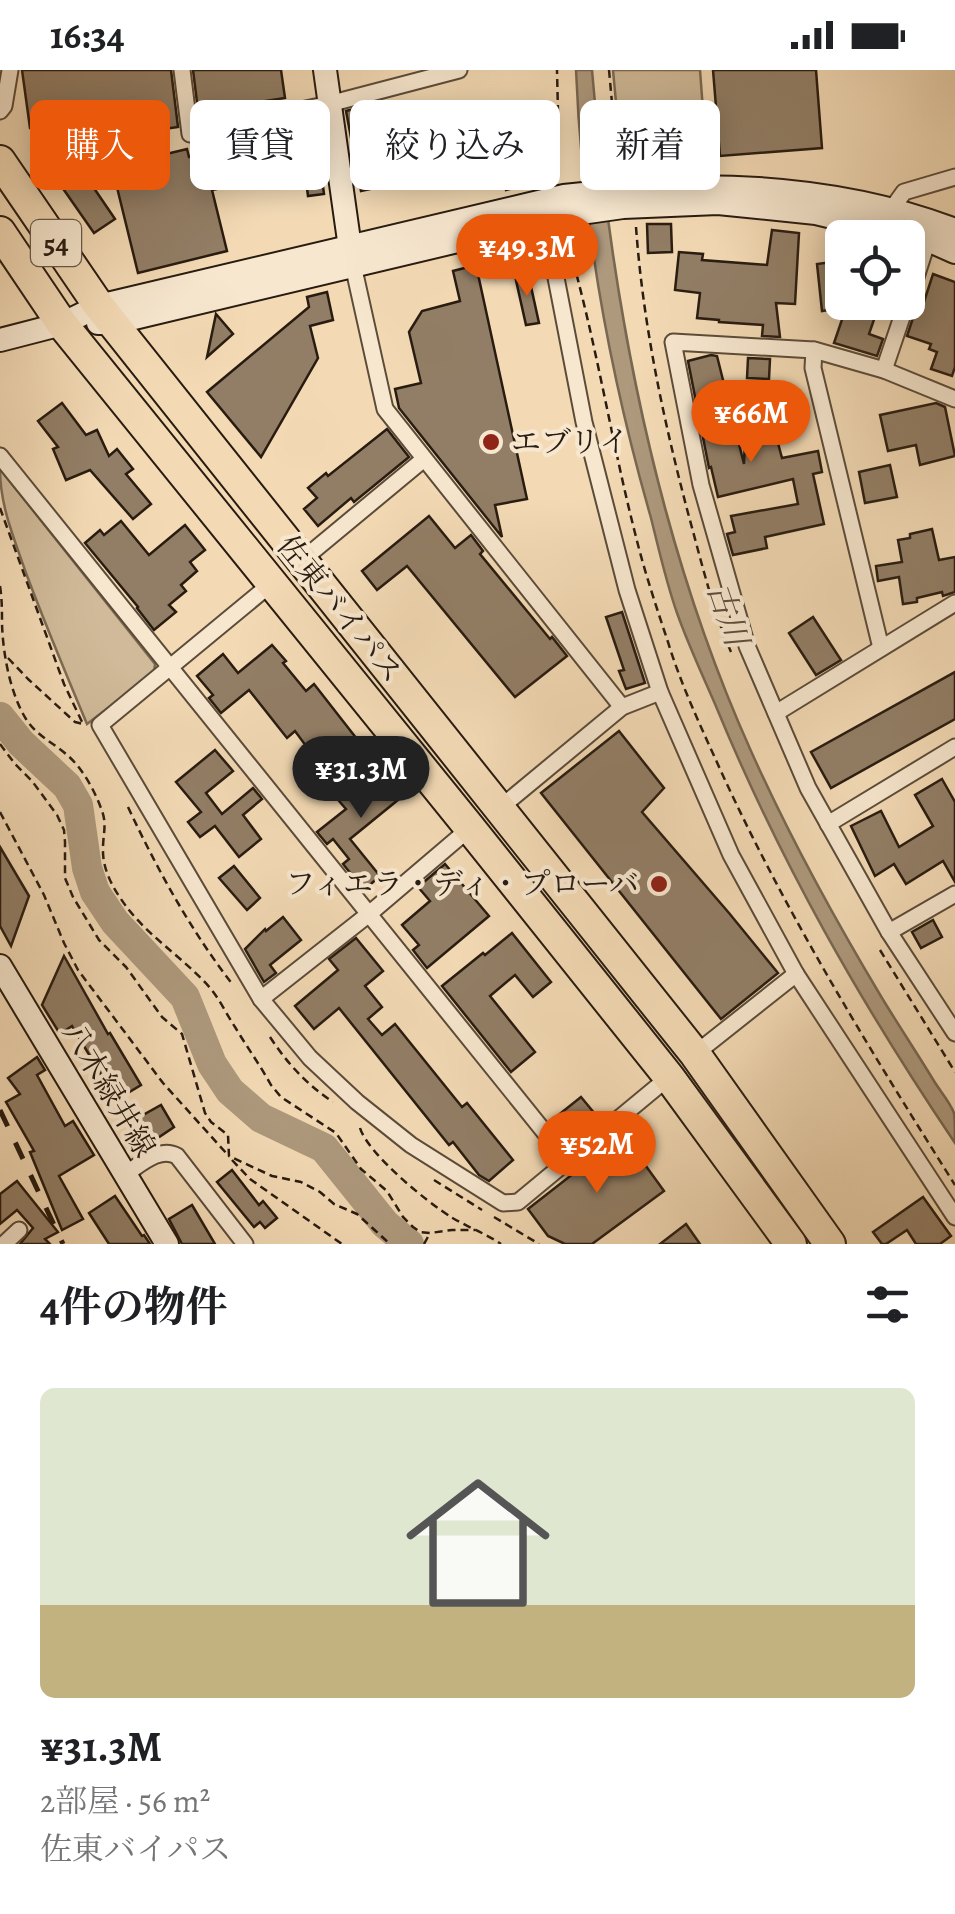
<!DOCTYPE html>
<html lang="ja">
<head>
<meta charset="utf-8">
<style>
	:root { --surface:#fff; --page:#f6f6f6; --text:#202124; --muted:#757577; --accent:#ea580c }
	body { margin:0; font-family:Alegreya,"Noto Serif JP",serif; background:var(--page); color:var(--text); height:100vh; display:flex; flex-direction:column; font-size:38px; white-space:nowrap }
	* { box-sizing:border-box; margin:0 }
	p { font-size:32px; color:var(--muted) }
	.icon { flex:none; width:55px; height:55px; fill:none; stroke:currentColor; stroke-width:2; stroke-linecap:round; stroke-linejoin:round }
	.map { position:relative; height:1174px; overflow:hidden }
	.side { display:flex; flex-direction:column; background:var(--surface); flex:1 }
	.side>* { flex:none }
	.guide { position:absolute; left:30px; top:30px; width:895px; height:90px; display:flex; gap:20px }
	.tools { position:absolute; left:825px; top:150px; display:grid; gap:20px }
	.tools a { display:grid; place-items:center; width:100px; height:100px; border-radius:15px; background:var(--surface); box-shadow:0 5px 25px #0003; font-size:50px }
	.price { position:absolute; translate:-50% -85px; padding:0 22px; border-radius:35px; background:var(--accent); color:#fff; font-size:32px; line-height:65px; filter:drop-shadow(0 2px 5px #0008) }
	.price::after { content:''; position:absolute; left:50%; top:60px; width:30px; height:22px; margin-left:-15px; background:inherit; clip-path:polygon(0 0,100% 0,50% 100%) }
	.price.on { background:#222; color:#fff }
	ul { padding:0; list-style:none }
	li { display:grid; align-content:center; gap:20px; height:530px; padding:0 40px }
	li span { display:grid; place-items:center; height:310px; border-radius:15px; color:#555 }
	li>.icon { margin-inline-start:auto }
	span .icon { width:180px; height:180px; fill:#fffc; stroke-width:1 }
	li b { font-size:42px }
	h2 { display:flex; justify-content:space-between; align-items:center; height:120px; padding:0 40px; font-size:42px }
	.chip { padding:0 35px; border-radius:15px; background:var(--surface); box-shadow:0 5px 25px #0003; font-size:35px; line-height:90px }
	.chip.on { background:var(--accent); color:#fff }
	.status { display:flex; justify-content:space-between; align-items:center; height:70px; padding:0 50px; background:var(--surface); direction:ltr }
	.status svg { height:28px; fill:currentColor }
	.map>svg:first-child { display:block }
</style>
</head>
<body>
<div class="status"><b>16:34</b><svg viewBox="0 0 49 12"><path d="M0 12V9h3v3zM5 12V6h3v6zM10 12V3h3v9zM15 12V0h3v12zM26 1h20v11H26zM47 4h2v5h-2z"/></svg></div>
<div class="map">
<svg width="955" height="1174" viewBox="0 0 955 1174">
	<rect width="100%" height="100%" fill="#f3dab5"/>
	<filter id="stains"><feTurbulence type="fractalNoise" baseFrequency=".002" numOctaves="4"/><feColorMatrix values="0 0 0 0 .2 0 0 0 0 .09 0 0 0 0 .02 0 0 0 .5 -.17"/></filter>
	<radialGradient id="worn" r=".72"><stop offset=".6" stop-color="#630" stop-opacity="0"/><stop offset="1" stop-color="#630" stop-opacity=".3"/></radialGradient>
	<g fill="#d0ba99" stroke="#7c6a54" stroke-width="2.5">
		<polygon points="613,0 700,0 707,94 630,100 628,84 617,43"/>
		<path d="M0 399 155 594 154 603 87 654C66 604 45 554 26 503 14 468 0 436 0 399Z"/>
	</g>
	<path fill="#ae997d" stroke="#786751" stroke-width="2.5" d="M576 0H592C611 231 655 468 751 681 789 766 834 848 882 928 899 956 917 983 934 1011 940 1021 950 1032 954 1043 955 1051 955 1064 955 1073 860 932 780 792 715 634 702 604 688 574 677 543 666 512 659 480 651 448 609 302 582 152 576 0Z"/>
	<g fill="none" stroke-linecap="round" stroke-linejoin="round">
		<polyline stroke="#ae997d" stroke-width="30" points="0,647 21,673 67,716 78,735 87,798 95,822 115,852 185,927 212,994 230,1021 261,1048 324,1078 385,1154 409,1174"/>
	</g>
	<g fill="#927e66" stroke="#281b10" stroke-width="2.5">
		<polygon points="22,0 171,0 178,57 52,76 30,58"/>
		<polygon points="193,0 281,0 285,28 220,38 221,45 199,48"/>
		<polygon points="713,0 816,0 822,78 720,86"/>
		<polygon points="382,32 393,76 406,73 413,104 377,112 379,117 361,121 346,41"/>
		<polygon points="316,63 324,124 308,126 305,103 220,114 221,118 212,120 227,181 138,203 112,97 187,79 189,87 220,79 220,76"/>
		<polygon points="516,69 519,80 542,74 546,88 523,94 528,114 506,120 500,95"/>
		<polygon points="85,105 115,149 94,163 64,120"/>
		<polygon points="647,154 671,154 672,182 648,183"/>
		<polygon points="772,160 799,163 795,234 776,233 780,267 762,266 763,255 719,252 719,250 697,248 700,223 675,220 679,182 703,184 702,190 767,195"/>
		<polygon points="840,191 842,238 822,241 817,194"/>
		<polygon points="476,195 527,429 495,435 502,467 399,338 395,319 421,313 409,262 422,241 460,231 453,201"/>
		<polygon points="528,203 539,253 526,255 515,206"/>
		<polygon points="933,204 955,212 955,297 952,306 931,299 937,282 929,279 931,274 907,266 915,242 920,244"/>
		<polygon points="327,222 333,250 310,256 318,288 261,387 207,322 309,237 307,227"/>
		<polygon points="848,232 860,232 878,238 869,264 883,269 877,286 834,273"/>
		<polygon points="216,244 233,264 207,287"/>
		<polygon points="711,285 717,286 744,394 745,369 775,362 782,388 818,381 822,402 813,404 824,454 765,467 767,478 733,485 727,464 735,462 731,446 798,434 793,409 718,427 711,397 709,398 688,291"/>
		<polygon points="748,288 770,289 769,309 747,308"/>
		<polygon points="62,333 86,365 97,360 109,386 117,379 133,399 126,404 151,434 133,449 90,400 66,410 53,379 58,377 38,351"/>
		<polygon points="936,333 945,337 955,386 920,395 916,375 888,381 880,345"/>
		<polygon points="387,359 409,387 354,432 351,428 318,456 304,439 317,428 308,418 326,403 328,406"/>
		<polygon points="890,395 897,427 865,433 859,402"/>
		<polygon points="429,446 455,478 471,465 483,481 480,484 550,569 552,567 567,586 515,627 407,496 377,520 362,501"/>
		<polygon points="121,451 149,485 185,455 205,480 190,492 197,501 181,515 186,521 169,535 176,542 154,560 137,538 138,537 85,473 100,460 104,465"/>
		<polygon points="932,459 939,490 955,487 955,522 943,526 942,522 917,528 917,532 903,534 899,507 878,511 876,496 902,492 898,470 910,468 910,464"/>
		<polygon points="622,542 645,613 626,619 619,601 624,600 606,547"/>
		<polygon points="813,547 841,590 816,605 789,563"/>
		<polygon points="272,575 286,591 283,593 306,621 314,614 364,678 329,707 295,661 287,668 249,620 221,643 209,628 213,625 197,606 223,584 238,603"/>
		<polygon points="955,602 955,649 831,718 811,682"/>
		<polygon points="619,661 664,718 642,742 729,843 778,903 721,949 541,723"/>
		<polygon points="215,680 233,701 206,723 222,744 253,718 262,729 243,745 261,769 239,787 215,756 200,767 188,752 201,742 176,712"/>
		<polygon points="380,696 404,725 350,769 380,806 364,820 343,794 349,789 333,769 327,774 317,762 346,739 339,731"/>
		<polygon points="942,709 955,732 955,812 943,791 906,814 894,794 875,806 851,756 881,741 899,777 933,756 915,725"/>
		<polygon points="0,777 29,826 11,876 0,856"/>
		<polygon points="445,794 489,846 427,898 413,880 419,875 402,855 430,831 418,817"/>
		<polygon points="234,796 260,828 247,840 219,808"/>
		<polygon points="283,847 301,870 270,895 276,903 264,912 245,879 265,859 266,861"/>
		<polygon points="933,850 942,867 921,878 912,862"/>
		<polygon points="512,863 551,912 533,927 515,905 490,926 535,982 511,1002 442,916 483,883 485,885"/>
		<polygon points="356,868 383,901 365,916 382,937 368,949 382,965 395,954 462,1037 467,1033 513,1090 489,1111 479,1105 453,1072 449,1075 339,938 314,959 295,936 338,900 329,889"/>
		<polygon points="64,886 108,964 110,963 141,1015 116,1030 72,956 60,964 42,935"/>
		<polygon points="37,987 45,1000 37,1005 65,1056 73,1051 94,1085 59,1106 83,1149 62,1160 30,1082 34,1081 6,1032 20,1024 8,1008"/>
		<polygon points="581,1027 600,1050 570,1074 551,1051"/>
		<polygon points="161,1035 174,1057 137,1082 130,1070 135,1067 127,1054"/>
		<polygon points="622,1063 664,1121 592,1174 565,1174 548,1166 528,1139 587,1093 585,1091"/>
		<polygon points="232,1100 259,1135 263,1131 277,1148 265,1158 260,1152 254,1157 217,1112"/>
		<polygon points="17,1111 58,1162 45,1169 50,1174 20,1174 33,1158 17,1140 0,1154 0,1124"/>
		<polygon points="115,1126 142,1166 144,1165 150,1174 109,1174 89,1143"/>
		<polygon points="923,1127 951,1166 940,1174 916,1174 907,1160 886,1174 882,1174 873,1162"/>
		<polygon points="192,1135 215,1174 182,1174 169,1149"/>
		<polygon points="686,1154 700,1174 660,1174"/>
	</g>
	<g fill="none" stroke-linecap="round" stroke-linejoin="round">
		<defs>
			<g id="street">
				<polyline points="182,0 190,64 329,34 459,0"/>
				<polyline points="0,41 4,36 10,0"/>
				<polyline points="891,140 904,122 955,107"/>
				<polyline points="545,151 584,352 627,520 660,622 731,785 796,904 955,1147"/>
				<polyline points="353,195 385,339 622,637"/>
				<polyline points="908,232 928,170"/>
				<polyline points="814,280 813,298 881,578"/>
				<polyline points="884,300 907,232"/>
				<polyline points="955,329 884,300 814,280 673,272 701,415 747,576 808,718 889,862 955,963"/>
				<polyline points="0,386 567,1090"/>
				<polyline points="301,491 424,389"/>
				<polyline points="272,513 100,655 261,929 310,988 357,1032 411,1075 503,1133 518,1132 669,1007"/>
				<polyline points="776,643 955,533"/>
				<polyline points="500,738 622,637 660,622"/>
				<polyline points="828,754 955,677"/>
				<polyline points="889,862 955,824"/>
				<polyline points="261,929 369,844 470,758"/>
				<polyline points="695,984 796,904"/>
				<path d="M124 1105C140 1095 159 1076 177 1086L245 1174"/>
				<polyline points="4,1174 19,1160"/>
			</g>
			<g id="secondary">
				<polyline points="325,0 352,192"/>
				<polyline points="98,253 113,253 567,145 623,137 718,133 816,143 928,170 955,182"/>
				<path d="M0 270 62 254 99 236 564 126C694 110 831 112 955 160"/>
				<polyline points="0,896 167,1174"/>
			</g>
			<g id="highway">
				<polyline points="0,91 99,236 695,984 830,1174"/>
				<polyline points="0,162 62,254 470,758 669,1007 791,1174"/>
			</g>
		</defs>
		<use href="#street" stroke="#5b4b39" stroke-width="19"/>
		<use href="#secondary" stroke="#281b10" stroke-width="26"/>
		<use href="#highway" stroke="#281b10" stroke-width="34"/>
		<g stroke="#281b10" stroke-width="2.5" stroke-dasharray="8 5" stroke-linecap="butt">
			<polyline points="609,0 613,44 625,84 626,98"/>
			<polyline points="555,108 558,43 557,0"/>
			<path d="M636 157C643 254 663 348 688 443 701 490 712 538 731 582"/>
			<path d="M566 167C595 264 610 365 635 463 644 500 656 536 668 572 681 615 701 657 720 699 786 844 870 980 955 1115"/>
			<polyline points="0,438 64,614 84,656"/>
			<path d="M0 516C2 529 2 541 2 554 3 584 10 623 26 649 36 665 52 672 66 684 82 697 95 721 102 741 107 754 103 765 103 778 102 801 115 822 129 840 153 870 187 891 211 919 220 930 227 945 235 957 247 977 260 995 271 1015L281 1027 336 1063 361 1099 387 1121 403 1147 413 1157 420 1162 430 1163 452 1160H475"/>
			<polyline points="8,588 28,609 75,652 83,654"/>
			<polyline points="0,674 15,694 32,711 57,745 64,760 65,772 65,808 73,827 99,870 126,897 162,947 182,964 205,1043 211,1052 228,1065 229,1086 272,1106 301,1112 320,1122 334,1134 357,1144 390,1174"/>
			<path d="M128 737C157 799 191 861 233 915"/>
			<polyline points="0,742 44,825 64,873 78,900 163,1013 227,1084"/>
			<polyline points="880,880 955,1002"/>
			<path d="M270 967C287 993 306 1014 333 1032"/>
			<path d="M360 1058C368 1084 427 1132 451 1147 467 1157 485 1163 501 1174"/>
			<polyline points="232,1090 250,1109 342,1174"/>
			<polyline points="434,1110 482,1140"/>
			<polyline points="494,1147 539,1174"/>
			<polyline points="424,1174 430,1163"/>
		</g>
		<use href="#street" stroke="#f7e7cf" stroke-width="15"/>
		<use href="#secondary" stroke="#f7e7cf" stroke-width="22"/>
		<use href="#highway" stroke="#f3dab5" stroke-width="30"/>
		<polyline stroke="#281b10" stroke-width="5" stroke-dasharray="18 18" stroke-linecap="butt" points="0,1040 63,1174"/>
	</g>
	<g fill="#8f2418" stroke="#f7e7cf" stroke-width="4">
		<circle cx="491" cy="372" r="10"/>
		<circle cx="659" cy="814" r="10"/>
	</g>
	<g text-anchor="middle" stroke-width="8" stroke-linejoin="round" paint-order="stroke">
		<rect fill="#f7e7cf" stroke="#665849" stroke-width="2.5" x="31" y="150" width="50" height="46" rx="8"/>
		<g font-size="28" font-weight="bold" fill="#281b10">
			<text x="56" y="183">54</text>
		</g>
		<g font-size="30" fill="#281b10" stroke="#f7e7cf" text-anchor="start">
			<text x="511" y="382">エブリイ</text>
			<text x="639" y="824" text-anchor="end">フィエラ・ディ・プローバ</text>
		</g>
		<g font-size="30" fill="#281b10" stroke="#f7e7cf">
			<text transform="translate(340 539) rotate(51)" y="10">佐東バイパス</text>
			<text transform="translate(109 1020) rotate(59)" y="10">八木緑井線</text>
		</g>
		<g font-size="32" font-style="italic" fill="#5e4d3c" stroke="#f7e7cf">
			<text transform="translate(728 544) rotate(71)" y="11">古川</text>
		</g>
	</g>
	<rect width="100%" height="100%" filter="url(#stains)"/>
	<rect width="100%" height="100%" fill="url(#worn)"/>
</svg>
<div class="tools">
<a><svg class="icon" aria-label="locate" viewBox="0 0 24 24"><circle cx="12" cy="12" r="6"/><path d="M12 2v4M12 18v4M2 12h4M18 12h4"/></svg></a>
</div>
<b class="price" style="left:527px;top:229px">¥49.3M</b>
<b class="price" style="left:751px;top:395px">¥66M</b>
<b class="price on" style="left:361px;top:751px">¥31.3M</b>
<b class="price" style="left:597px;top:1126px">¥52M</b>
<div class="guide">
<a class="chip on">購入</a>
<a class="chip">賃貸</a>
<a class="chip">絞り込み</a>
<a class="chip">新着</a>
</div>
</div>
<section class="side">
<h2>4件の物件<svg class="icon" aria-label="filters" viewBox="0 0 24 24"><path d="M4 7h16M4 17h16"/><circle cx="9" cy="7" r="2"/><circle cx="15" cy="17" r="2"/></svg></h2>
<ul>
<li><span style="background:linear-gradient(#dfe7d0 70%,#c2b280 0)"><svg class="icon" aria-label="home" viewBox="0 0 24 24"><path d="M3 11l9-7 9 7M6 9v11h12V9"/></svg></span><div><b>¥31.3M</b><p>2部屋 · 56 m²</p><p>佐東バイパス</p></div></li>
</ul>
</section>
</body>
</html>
